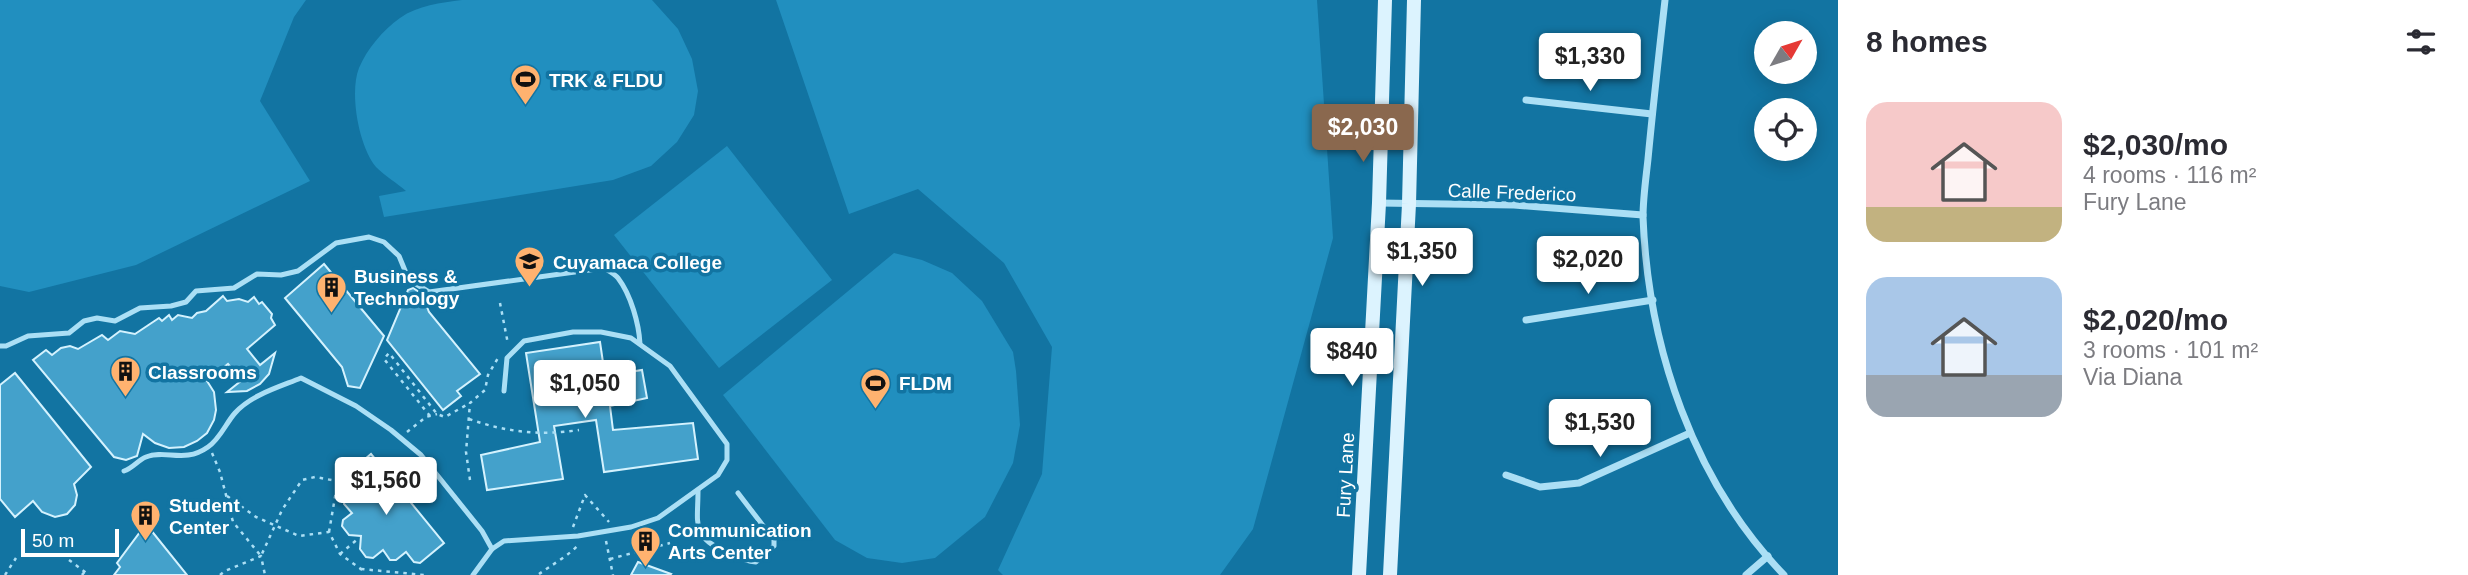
<!DOCTYPE html>
<html lang="en">
<head>
<meta charset="utf-8">
<style>
	:root { --surface:#fff; --page:#f7f7f7; --text:#2b2b33; --muted:#7c7c81; --accent:#8a684e }
	body { margin:0; font-family:Arial,sans-serif; background:var(--page); color:var(--text); height:100vh; display:flex; flex-direction:column; font-size:26px; white-space:nowrap }
	* { box-sizing:border-box; margin:0 }
	p { font-size:23px; color:var(--muted) }
	.icon { flex:none; width:38px; height:38px; fill:none; stroke:currentColor; stroke-width:2; stroke-linecap:round; stroke-linejoin:round }
	.map { position:relative; flex:1; overflow:hidden }
	.side { display:flex; flex-direction:column; background:var(--surface); width:630px }
	.side>* { flex:none }
	.needle { width:46px; rotate:51deg }
	.fabs { position:absolute; left:1754px; top:21px; display:grid; gap:14px }
	.fabs a { display:grid; place-items:center; width:63px; height:63px; border-radius:50%; background:var(--surface); box-shadow:0 4px 18px #0003; font-size:35px }
	.scale { position:absolute; left:21px; bottom:18px; width:98px; box-sizing:border-box; padding-left:7px; border:4px solid #fff; border-top:0; font-size:19px; line-height:24px; white-space:nowrap; color:#fff; -webkit-text-stroke:5px #1274a2; paint-order:stroke }
	.price { position:absolute; translate:-50% -60px; padding:0 16px; border-radius:7px; background:#fff; color:#222; font-size:23px; line-height:46px; filter:drop-shadow(0 2px 4px #0008) }
	.price::after { content:''; position:absolute; left:50%; top:42px; width:21px; height:16px; margin-left:-10px; background:inherit; clip-path:polygon(0 0,100% 0,50% 100%) }
	.price.on { background:var(--accent); color:#fff }
	ul { padding:0; list-style:none }
	li { display:flex; align-items:center; gap:21px; height:175px; padding:0 28px }
	li span { display:grid; place-items:center; flex:none; width:196px; height:140px; border-radius:21px; color:#555 }
	li>.icon { margin-inline-start:auto }
	span .icon { width:84px; height:84px; fill:#fffc; stroke-width:1 }
	li b { font-size:30px }
	h2 { display:flex; justify-content:space-between; align-items:center; height:84px; padding:0 28px; font-size:30px }
	main { display:flex; flex:1; min-height:0 }
	.map>svg:first-child { display:block }
</style>
</head>
<body>
<main>
<div class="map">
<svg width="1838" height="575" viewBox="0 0 1838 575">
	<rect width="100%" height="100%" fill="#1274a2"/>
	<g fill="#218fbf">
		<polygon points="0,0 306,0 294,17 260,101 310,181 136,265 29,292 0,286"/>
		<path d="M462 0H652L678 29 692 59 698 91 694 115 677 142 651 166 613 180 384 217 379 196 406 191C397 183 385 176 376 167 359 147 349 93 359 68 367 49 383 30 400 18 418 5 441 3 462 0Z"/>
		<polygon points="776,0 1317,0 1333,238 1253,529 1220,575 1003,575 998,570 1042,474 1052,347 1004,263 918,189 849,214"/>
		<polygon points="727,146 832,280 719,368 614,235"/>
		<polygon points="894,253 922,260 952,273 982,301 1013,352 1016,371 1020,425 1013,463 985,517 935,558 902,563 867,558 835,540 723,395"/>
	</g>
	<g fill="#44a1cb" stroke="#d4f2fe" stroke-width="2">
		<polygon points="324,264 384,336 360,388 348,386 342,367 285,298"/>
		<polygon points="413,288 422,294 429,312 480,374 457,391 461,396 443,410 387,340 408,290"/>
		<polygon points="223,296 227,301 239,299 248,302 254,297 259,304 262,302 272,314 271,318 275,325 247,349 260,365 275,353 269,374 260,384 247,391 227,392 242,380 228,364 207,381 214,392 216,410 214,420 207,433 197,441 184,447 169,448 155,443 143,434 137,456 126,460 114,457 33,360 46,350 52,355 61,348 70,346 78,349 102,335 108,340 120,331 135,334 159,318 162,321 169,315 172,320 178,315 192,318 197,313 206,311"/>
		<polygon points="600,342 605,376 642,370 647,398 610,406 613,430 693,423 698,459 604,472 596,420 554,426 563,479 487,490 481,455 540,442 526,353"/>
		<polygon points="15,373 91,467 74,484 77,495 75,505 67,514 55,517 42,512 33,501 15,517 0,499 0,385"/>
		<polygon points="371,454 444,543 420,563 414,562 406,552 396,560 390,560 383,550 373,558 366,557 360,549 361,536 349,535 342,526 343,520 352,513 344,504 345,497 357,487 345,476"/>
		<polygon points="146,524 187,575 114,575 120,567 117,563"/>
		<polygon points="638,562 671,574 670,575 631,575"/>
	</g>
	<g fill="none" stroke-linecap="round" stroke-linejoin="round">
		<g stroke="#abdff5" stroke-width="2.5" stroke-dasharray="3.5 5" stroke-linecap="butt">
			<polyline points="500,303 508,344"/>
			<polyline points="430,416 384,359 389,353 437,414 445,417 470,403"/>
			<path d="M469 419C506 432 540 436 579 430"/>
			<polyline points="407,432 426,417 437,414"/>
			<polyline points="212,453 220,472 233,522 261,556 282,510 302,480 315,477 337,481"/>
			<polyline points="339,474 352,491"/>
			<polyline points="470,480 466,452 470,403 485,390 488,375 498,358"/>
			<polyline points="227,496 256,517 299,536 329,532 340,554 361,569 359,575"/>
			<polyline points="573,527 585,495 609,522"/>
			<polyline points="329,532 339,474"/>
			<polyline points="606,541 613,575"/>
			<polyline points="340,554 359,538"/>
			<polyline points="610,559 670,543"/>
			<polyline points="361,569 424,575"/>
			<path d="M539 574C549 567 572 553 578 545"/>
			<polyline points="5,575 16,558"/>
			<polyline points="82,575 86,570"/>
			<polyline points="220,575 225,571 261,556 265,575"/>
		</g>
		<g stroke="#abdff5" stroke-width="5">
			<path d="M0 346H6L28 336 69 333 84 321 97 318 115 321 140 308 171 306 186 302 196 291 234 288 257 274 281 275 298 271 336 243 369 237 384 242 399 256 406 273 416 284 429 292 604 268C609 271 615 274 618 278 631 295 639 324 640 344"/>
			<path d="M124 471C133 468 138 460 146 457 166 449 184 464 208 447 220 439 226 423 235 413 251 395 279 387 301 378L356 406 391 430 421 455 482 531 492 549"/>
			<path d="M698 491C698 523 691 536 724 551 735 556 744 561 756 562L774 546V540L738 493"/>
			<polyline points="473,575 492,549 504,541 578,536 631,527 658,518 718,475 727,460 727,444 670,366 631,338 601,332 573,332 524,341 507,358 504,391"/>
		</g>
		<g stroke="#abdff5" stroke-width="7">
			<path d="M1665 0C1659 53 1653 106 1648 159 1646 178 1643 198 1643 217 1648 347 1693 481 1784 575"/>
			<polyline points="1526,100 1652,114"/>
			<polyline points="1379,203 1514,205 1643,215"/>
			<polyline points="1526,320 1653,300"/>
			<polyline points="1506,475 1540,487 1579,483 1690,433"/>
			<polyline points="1746,575 1768,556"/>
		</g>
		<g stroke="#dcf3fe" stroke-width="14">
			<polyline points="1359,575 1379,203 1385,0"/>
			<polyline points="1390,575 1409,204 1414,0"/>
		</g>
		<polyline stroke="#abdff5" stroke-width="2.5" stroke-dasharray="3.5 5" stroke-linecap="butt" points="69,560 89,575"/>
	</g>
	<defs>
		<symbol id="stadium-pin" viewBox="-11 -11 22 30"><path d="M0 17L-7.5 6A9.5 9.5 0 1 1 7.5 6Z" fill="#ffb26f" stroke="#1274a2"/><path d="M0-5a6.5 5 0 1 0 0 10a6.5 5 0 1 0 0-10ZM-3.5-1.8h7v3.6h-7Z" fill="#111"/></symbol>
		<symbol id="university-pin" viewBox="-11 -11 22 30"><path d="M0 17L-7.5 6A9.5 9.5 0 1 1 7.5 6Z" fill="#ffb26f" stroke="#1274a2"/><path d="M0-5L7-2L0 1L-7-2ZM-4 1L0 2.5L4 1V4Q0 6-4 4Z" fill="#111"/></symbol>
		<symbol id="building-pin" viewBox="-11 -11 22 30"><path d="M0 17L-7.5 6A9.5 9.5 0 1 1 7.5 6Z" fill="#ffb26f" stroke="#1274a2"/><path d="M-4-6H4V6H1V3H-1V6H-4ZM-2.5-4.3h1.7v1.8h-1.7ZM.8-4.3h1.7v1.8H.8ZM-2.5-1h1.7V.8h-1.7ZM.8-1h1.7V.8H.8Z" fill="#111"/></symbol>
	</defs>
	<g fill-rule="evenodd">
		<use href="#stadium-pin" x="508" y="62" width="35" height="47"/>
		<use href="#university-pin" x="512" y="244" width="35" height="47"/>
		<use href="#building-pin" x="314" y="270" width="35" height="47"/>
		<use href="#building-pin" x="108" y="354" width="35" height="47"/>
		<use href="#stadium-pin" x="858" y="366" width="35" height="47"/>
		<use href="#building-pin" x="128" y="498" width="35" height="47"/>
		<use href="#building-pin" x="628" y="524" width="35" height="47"/>
	</g>
	<g text-anchor="middle" stroke-width="7" stroke-linejoin="round" paint-order="stroke">
		<g font-size="19" font-weight="bold" fill="#fff" stroke="#1274a2" text-anchor="start">
			<text x="549" y="87">TRK &amp; FLDU</text>
			<text x="553" y="269">Cuyamaca College</text>
			<text x="354" y="283">Business &amp;<tspan x="354" dy="22">Technology</tspan></text>
			<text x="148" y="379">Classrooms</text>
			<text x="899" y="390">FLDM</text>
			<text x="169" y="512">Student<tspan x="169" dy="22">Center</tspan></text>
			<text x="668" y="537">Communication<tspan x="668" dy="22">Arts Center</tspan></text>
		</g>
		<g font-size="19" fill="#fff" stroke="#1274a2">
			<text transform="translate(1512 192) rotate(2)" y="7">Calle Frederico</text>
			<text transform="translate(1345 475) rotate(-87)" y="7">Fury Lane</text>
		</g>
	</g>
</svg>
<div class="fabs">
<a><svg class="needle" viewBox="-14 -14 28 28"><path d="M0-13l5 13h-10z" fill="#e53935"/><path d="M0 13l5-13h-10z" fill="#7c7c81"/></svg></a>
<a><svg class="icon" aria-label="locate" viewBox="0 0 24 24"><circle cx="12" cy="12" r="6"/><path d="M12 2v4M12 18v4M2 12h4M18 12h4"/></svg></a>
</div>
<div class="scale">50 m</div>
<b class="price" style="left:1590px;top:93px">$1,330</b>
<b class="price on" style="left:1363px;top:164px">$2,030</b>
<b class="price" style="left:1422px;top:288px">$1,350</b>
<b class="price" style="left:1588px;top:296px">$2,020</b>
<b class="price" style="left:1352px;top:388px">$840</b>
<b class="price" style="left:585px;top:420px">$1,050</b>
<b class="price" style="left:1600px;top:459px">$1,530</b>
<b class="price" style="left:386px;top:517px">$1,560</b>
</div>
<section class="side">
<h2>8 homes<svg class="icon" aria-label="filters" viewBox="0 0 24 24"><path d="M4 7h16M4 17h16"/><circle cx="9" cy="7" r="2"/><circle cx="15" cy="17" r="2"/></svg></h2>
<ul>
<li><span style="background:linear-gradient(#f6c9c9 75%,#c2b280 0)"><svg class="icon" aria-label="home" viewBox="0 0 24 24"><path d="M3 11l9-7 9 7M6 9v11h12V9"/></svg></span><div><b>$2,030/mo</b><p>4 rooms · 116 m²</p><p>Fury Lane</p></div></li>
<li><span style="background:linear-gradient(#a9c7e8 70%,#9aa5b1 0)"><svg class="icon" aria-label="home" viewBox="0 0 24 24"><path d="M3 11l9-7 9 7M6 9v11h12V9"/></svg></span><div><b>$2,020/mo</b><p>3 rooms · 101 m²</p><p>Via Diana</p></div></li>
</ul>
</section>
</main>
</body>
</html>
